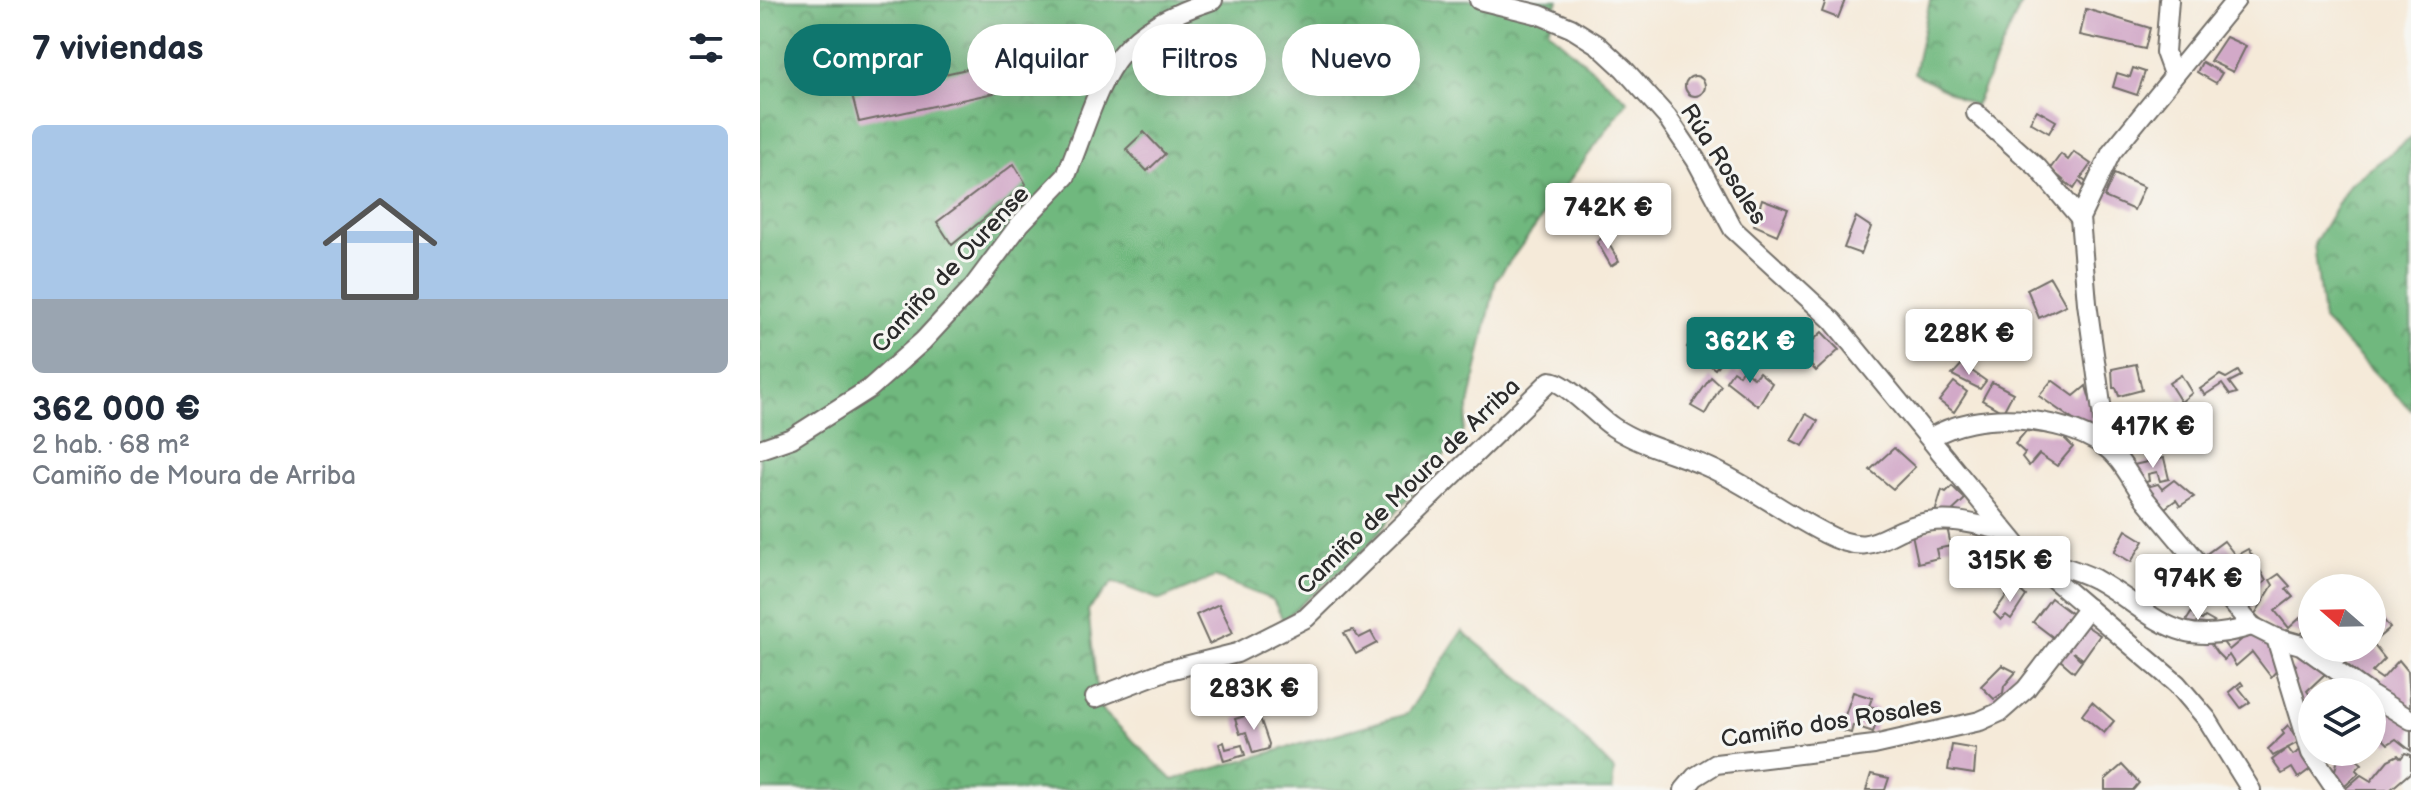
<!DOCTYPE html>
<html lang="es">
<head>
<meta charset="utf-8">
<style>
	:root { --surface:#fff; --page:#f2f2f3; --text:#1f2937; --muted:#747a83; --line:#e0e1e3; --accent:#0f766e }
	body { margin:0; font-family:"Balsamiq Sans",sans-serif; background:var(--page); color:var(--text); height:100vh; display:flex; flex-direction:column; font-size:30px; white-space:nowrap }
	* { box-sizing:border-box; margin:0 }
	p { font-size:26px; color:var(--muted) }
	.icon { flex:none; width:44px; height:44px; fill:none; stroke:currentColor; stroke-width:2; stroke-linecap:round; stroke-linejoin:round }
	.map { position:relative; flex:1; overflow:hidden }
	.details { display:flex; flex-direction:column; background:var(--surface); width:760px }
	.details>* { flex:none }
	.guide { position:absolute; left:24px; top:24px; width:760px; height:72px; display:flex; gap:16px }
	.needle { width:52px; rotate:290deg }
	.buttons { position:absolute; left:1538px; top:574px; display:grid; gap:16px }
	.buttons a { display:grid; place-items:center; width:88px; height:88px; border-radius:50%; background:var(--surface); box-shadow:0 4px 20px #0003; font-size:40px }
	.price { position:absolute; translate:-50% -68px; padding:0 18px; border-radius:8px; background:#fff; color:#222; font-size:26px; line-height:52px; filter:drop-shadow(0 2px 4px #0008) }
	.price::after { content:''; position:absolute; left:50%; top:48px; width:24px; height:18px; margin-left:-12px; background:inherit; clip-path:polygon(0 0,100% 0,50% 100%) }
	.price.selected { background:var(--accent); color:#fff }
	ul { padding:0; list-style:none }
	li { display:grid; align-content:center; gap:16px; height:424px; padding:0 32px }
	li+li { border-top:2px solid var(--line) }
	li span { display:grid; place-items:center; height:248px; border-radius:12px; color:#555 }
	li>.icon { margin-inline-start:auto }
	span .icon { width:144px; height:144px; fill:#fffc; stroke-width:1 }
	li b { font-size:34px }
	h2 { display:flex; justify-content:space-between; align-items:center; height:96px; padding:0 32px; font-size:34px }
	.tag { padding:0 28px; border-radius:36px; background:var(--surface); box-shadow:0 4px 20px #0003; font-size:28px; line-height:72px }
	.tag.selected { background:var(--accent); color:#fff }
	main { display:flex; flex:1; min-height:0 }
	.map>svg:first-child { display:block }
</style>
</head>
<body>
<main>
<section class="details">
<h2>7 viviendas<svg class="icon" aria-label="filters" viewBox="0 0 24 24"><path d="M4 7h16M4 17h16"/><circle cx="9" cy="7" r="2"/><circle cx="15" cy="17" r="2"/></svg></h2>
<ul>
<li><span style="background:linear-gradient(#a9c7e8 70%,#9aa5b1 0)"><svg class="icon" aria-label="home" viewBox="0 0 24 24"><path d="M3 11l9-7 9 7M6 9v11h12V9"/></svg></span><div><b>362 000 €</b><p>2 hab. · 68 m²</p><p>Camiño de Moura de Arriba</p></div></li>
</ul>
</section>
<div class="map">
<svg width="1651" height="790" viewBox="0 0 1651 790">
	<defs>
		<pattern id="forest-crowns" width="20" height="18" patternUnits="userSpaceOnUse" patternTransform="scale(2)"><rect width="20" height="18" fill="#70b87e"/><path d="M2 6a3 3 0 1 1 6 0M12 15a3 3 0 1 1 6 0" fill="none" stroke="#5c9667"/></pattern>
	</defs>
	<rect width="100%" height="100%" fill="#f6f6f2"/>
	<filter id="ink" filterUnits="userSpaceOnUse"><feTurbulence type="fractalNoise" baseFrequency=".0125" numOctaves="2"/><feDisplacementMap in="SourceGraphic" scale="16" xChannelSelector="R" yChannelSelector="G"/><feConvolveMatrix kernelMatrix="1 2 1 2 8 2 1 2 1" color-interpolation-filters="sRGB"/></filter>
	<filter id="wash" filterUnits="userSpaceOnUse"><feTurbulence type="fractalNoise" baseFrequency=".006" numOctaves="4" result="noise"/><feDisplacementMap in="SourceGraphic" scale="32" xChannelSelector="R" yChannelSelector="G"/><feGaussianBlur stdDeviation="1.8" result="paint"/><feColorMatrix in="noise" values="0 0 0 0 0 0 0 0 0 0 0 0 0 0 0 0 0 1.4 0 .05"/><feComposite in="paint" operator="in"/></filter>
	<g filter="url(#wash)">
		<rect width="100%" height="100%" fill="#f5ead9"/>
		<g fill="url(#forest-crowns)" stroke="#4e7254" stroke-width="2">
			<polygon points="0,0 798,0 788,30 868,101 736,280 703,433 604,550 523,620 513,600 455,577 400,600 353,582 328,610 339,707 413,780 647,714 702,631 775,690 854,770 852,790 0,790"/>
			<polygon points="1170,0 1263,0 1215,106 1154,73"/>
			<polygon points="1651,138 1651,410 1563,320 1554,244 1589,185"/>
		</g>
		<g id="blocks">
			<g fill="#d2a9c8">
				<polygon points="1066,0 1085,0 1078,18 1062,12"/>
				<polygon points="1326,9 1390,28 1385,49 1320,35"/>
				<polygon points="1466,37 1486,46 1473,72 1450,61"/>
				<polygon points="295,56 318,62 315,78 292,72"/>
				<polygon points="1442,62 1462,73 1456,83 1437,72"/>
				<polygon points="233,63 239,92 99,122 92,95"/>
				<polygon points="1373,68 1385,72 1377,95 1353,87 1357,73 1370,77"/>
				<circle cx="935" cy="86" r="10"/>
				<polygon points="1277,110 1296,121 1289,133 1270,122"/>
				<polygon points="384,132 405,154 387,171 366,149"/>
				<polygon points="1314,152 1331,164 1321,178 1327,183 1325,188 1319,181 1314,189 1290,169 1301,154 1308,160"/>
				<polygon points="254,164 266,184 192,245 177,222"/>
				<polygon points="1354,174 1384,187 1374,210 1344,197"/>
				<polygon points="861,193 870,207 841,232 827,211"/>
				<polygon points="1002,199 1028,209 1017,235 994,225"/>
				<polygon points="1096,217 1111,227 1101,254 1084,248"/>
				<polygon points="844,236 859,261 851,266 837,242"/>
				<polygon points="1290,277 1306,305 1279,318 1267,289"/>
				<polygon points="940,329 971,347 955,369 927,347"/>
				<polygon points="1062,332 1079,350 1056,371 1046,360 1052,354 1046,347"/>
				<polygon points="1202,364 1226,381 1220,389 1192,375"/>
				<polygon points="1376,364 1382,390 1359,396 1356,388 1353,388 1352,369"/>
				<polygon points="983,369 994,378 999,372 1012,383 998,406 966,381 973,371 979,375"/>
				<polygon points="1478,371 1481,376 1469,382 1477,393 1470,395 1462,384 1445,395 1440,389 1460,375 1466,378"/>
				<polygon points="1421,375 1432,393 1421,402 1409,383"/>
				<polygon points="951,377 961,386 945,414 931,406"/>
				<polygon points="1292,380 1314,396 1326,386 1338,427 1332,433 1279,396"/>
				<polygon points="1194,382 1207,392 1194,412 1179,401"/>
				<polygon points="1232,382 1253,393 1243,412 1222,400"/>
				<polygon points="1046,414 1058,421 1043,446 1031,440"/>
				<polygon points="1364,427 1368,441 1357,445 1352,431"/>
				<polygon points="1266,431 1301,435 1313,447 1297,466 1279,454 1269,466 1262,457 1265,453 1255,444"/>
				<polygon points="1134,448 1155,467 1133,489 1110,470"/>
				<polygon points="1404,458 1409,479 1400,481 1397,472 1388,474 1389,481 1383,483 1374,465"/>
				<polygon points="1414,480 1434,497 1420,506 1416,500 1405,508 1386,487 1398,484 1402,489"/>
				<polygon points="1192,486 1205,499 1188,515 1174,516 1182,490 1186,492"/>
				<polygon points="1187,527 1191,546 1176,549 1178,558 1158,563 1152,534"/>
				<polygon points="1366,530 1384,541 1371,562 1354,552"/>
				<polygon points="1464,541 1482,564 1479,554 1488,549 1496,562 1481,571 1483,574 1491,569 1495,574 1500,570 1506,581 1493,591 1500,599 1490,608 1445,555"/>
				<polygon points="1519,574 1530,586 1526,589 1533,597 1515,611 1529,628 1552,607 1552,630 1548,627 1541,634 1527,630 1519,636 1495,614 1513,585 1510,580"/>
				<polygon points="1254,585 1266,596 1251,619 1246,615 1241,620 1234,613"/>
				<polygon points="1291,598 1316,617 1298,641 1273,622"/>
				<polygon points="459,604 473,633 449,644 436,615"/>
				<polygon points="1433,610 1440,614 1436,618 1442,620 1445,617 1454,622 1447,631 1423,626"/>
				<polygon points="1623,619 1630,628 1612,643 1625,659 1612,672 1622,679 1639,660 1648,671 1651,716 1579,658 1588,648 1612,648 1612,621 1616,626"/>
				<polygon points="1322,623 1340,635 1323,659 1313,652 1322,661 1314,672 1299,659"/>
				<polygon points="593,630 599,638 611,632 617,643 596,654 584,633"/>
				<polygon points="1492,631 1530,646 1567,672 1547,691 1552,698 1552,723 1548,724 1530,671 1536,665 1529,657 1511,677 1492,652 1476,666 1469,655 1464,660 1457,653 1445,636 1456,633 1469,650"/>
				<polygon points="1242,665 1256,672 1244,686 1243,693 1234,699 1221,686"/>
				<polygon points="1481,682 1483,685 1479,688 1490,702 1481,708 1469,692"/>
				<polygon points="1093,692 1112,698 1109,706 1117,708 1115,715 1119,716 1113,732 1093,725 1091,733 1080,730"/>
				<polygon points="1332,702 1354,721 1344,733 1322,715"/>
				<polygon points="1626,707 1651,726 1651,751 1636,739 1628,744 1612,728"/>
				<polygon points="498,712 509,744 508,749 493,753 486,732 480,734 475,719"/>
				<polygon points="1528,725 1539,742 1513,756 1508,749 1524,734 1522,731"/>
				<polygon points="464,742 466,749 482,745 485,755 464,761 459,744"/>
				<polygon points="1192,745 1216,749 1214,774 1188,770"/>
				<polygon points="1528,748 1533,755 1544,748 1553,767 1538,778 1532,768 1522,774 1512,760"/>
				<polygon points="1580,752 1588,752 1602,764 1596,770 1599,773 1583,788 1569,775 1575,770"/>
				<polygon points="1645,753 1651,755 1651,772 1630,790 1584,790 1601,775 1611,781 1628,760 1638,755 1641,758"/>
				<polygon points="1362,765 1379,783 1373,790 1345,790 1345,780"/>
				<polygon points="1111,774 1129,778 1125,790 1106,790"/>
			</g>
		</g>
	</g>
	<g filter="url(#ink)">
		<use href="#blocks" fill-opacity="0" stroke="#726e68" stroke-width="2"/>
		<g fill="none" stroke-linecap="round" stroke-linejoin="round">
			<defs>
				<g id="minor">
					<polyline points="719,0 780,15 811,28 838,45 864,69 907,117 936,160 973,229 1073,321 1264,554 1417,684 1447,719 1491,790"/>
					<polyline points="1409,0 1405,52 1413,74"/>
					<polyline points="1216,113 1278,168 1320,218"/>
					<path d="M1170 438C1217 409 1299 415 1344 446 1361 457 1373 483 1385 499 1420 542 1456 583 1492 626L1516 638 1551 753 1576 790"/>
					<polyline points="1347,448 1327,303 1320,218 1351,153 1476,0"/>
					<path d="M0 449 32 438 109 389 163 341 213 287 260 224 306 176C345 79 343 36 453 0"/>
					<path d="M1271 556C1292 565 1314 568 1335 579 1396 613 1411 651 1492 626"/>
					<polyline points="1516,638 1541,645 1607,692"/>
					<polyline points="1569,664 1585,648"/>
					<polyline points="1612,696 1651,720"/>
					<path d="M335 698 405 671 477 653 546 618 790 381C806 381 837 417 853 427 881 446 917 453 948 467 989 485 1024 513 1064 533 1117 561 1121 530 1167 522 1193 517 1218 525 1244 531"/>
					<polyline points="924,790 935,777 956,764 1114,745 1220,721 1240,712 1266,689 1328,608"/>
				</g>
			</defs>
			<use href="#minor" stroke="#726e68" stroke-width="22"/>
			<use href="#minor" stroke="#fff" stroke-width="18"/>
		</g>
	</g>
	<g text-anchor="middle" stroke-width="6" stroke-linejoin="round" paint-order="stroke">
		<g font-size="24" fill="#2b2b2b" stroke="#f6f6f2">
			<text transform="translate(964 164) rotate(57)" y="8">Rúa Rosales</text>
			<text transform="translate(190 269) rotate(-47)" y="8">Camiño de Ourense</text>
			<text transform="translate(648 486) rotate(-44)" y="8">Camiño de Moura de Arriba</text>
			<text transform="translate(1071 722) rotate(-9)" y="8">Camiño dos Rosales</text>
		</g>
	</g>
</svg>
<div class="buttons">
<a><svg class="needle" viewBox="-14 -14 28 28"><path d="M0-13l5 13h-10z" fill="#e53935"/><path d="M0 13l5-13h-10z" fill="#747a83"/></svg></a>
<a><svg class="icon" aria-label="layers" viewBox="0 0 24 24"><path d="M12 4l9 5-9 5-9-5zM3 14l9 5 9-5"/></svg></a>
</div>
<b class="price" style="left:848px;top:251px">742K €</b>
<b class="price" style="left:1209px;top:377px">228K €</b>
<b class="price selected" style="left:990px;top:385px">362K €</b>
<b class="price" style="left:1393px;top:470px">417K €</b>
<b class="price" style="left:1250px;top:604px">315K €</b>
<b class="price" style="left:1438px;top:622px">974K €</b>
<b class="price" style="left:494px;top:732px">283K €</b>
<div class="guide">
<a class="tag selected">Comprar</a>
<a class="tag">Alquilar</a>
<a class="tag">Filtros</a>
<a class="tag">Nuevo</a>
</div>
</div>
</main>
</body>
</html>
